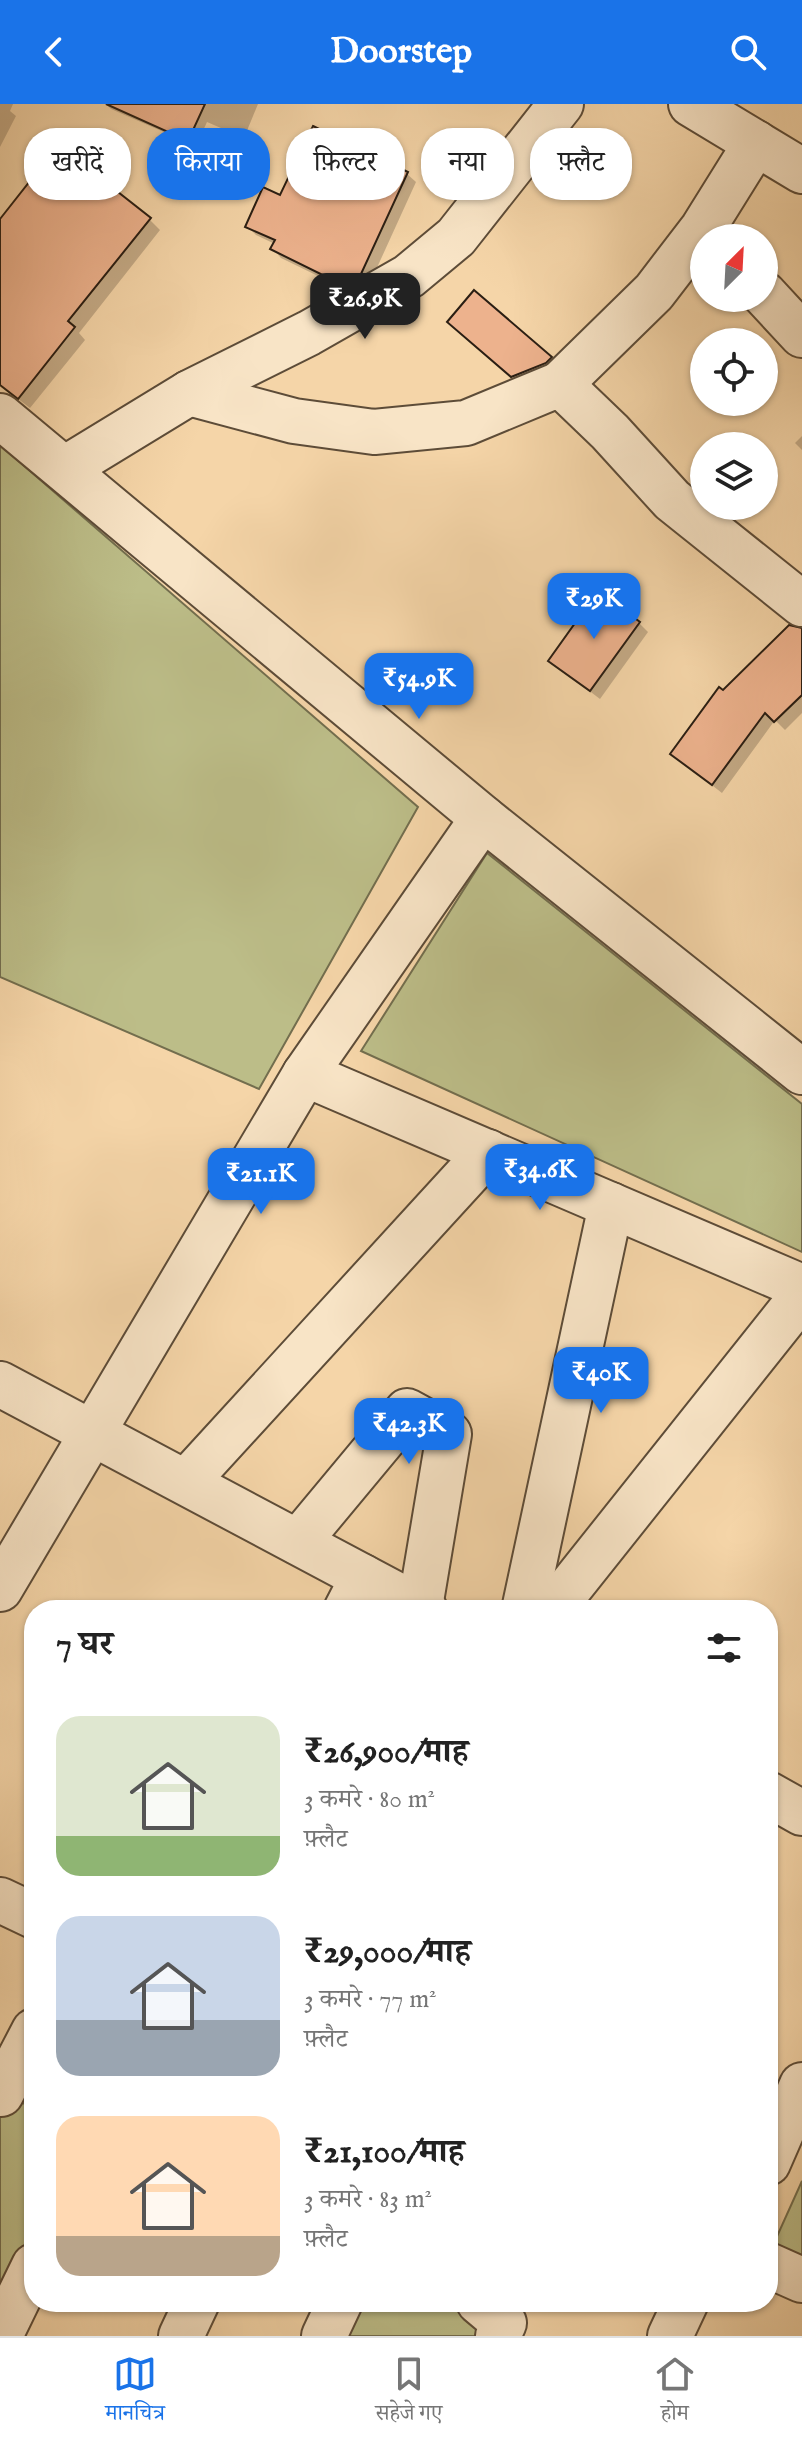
<!DOCTYPE html>
<html lang="hi">
<head>
<meta charset="utf-8">
<style>
	:root { --surface:#fff; --page:#f2f2f2; --text:#222; --muted:#767676; --line:#e0e0e0; --accent:#1a73e8 }
	body { margin:0; font-family:"IM FELL English","Noto Serif Devanagari",serif; background:var(--page); color:var(--text); height:100vh; display:flex; flex-direction:column; font-size:30px; white-space:nowrap }
	* { box-sizing:border-box; margin:0 }
	p { font-size:26px; color:var(--muted) }
	.icon { flex:none; width:44px; height:44px; fill:none; stroke:currentColor; stroke-width:2; stroke-linecap:round; stroke-linejoin:round }
	.map { position:relative; flex:1; overflow:hidden }
	.drawer { position:absolute; left:24px; top:1496px; width:754px; height:712px; display:flex; flex-direction:column; background:var(--surface); border-radius:32px; box-shadow:0 2px 6px #0004 }
	.drawer>* { flex:none }
	.banner { position:absolute; left:24px; top:24px; width:754px; height:72px; display:flex; gap:16px }
	.needle { width:52px; rotate:24deg }
	.fabs { position:absolute; left:690px; top:120px; display:grid; gap:16px }
	.fabs a { display:grid; place-items:center; width:88px; height:88px; border-radius:50%; background:var(--surface); box-shadow:0 2px 6px #0004; font-size:40px }
	.price { position:absolute; translate:-50% -68px; padding:0 18px; border-radius:16px; background:var(--accent); color:#fff; font-size:26px; line-height:52px; filter:drop-shadow(0 2px 4px #0008) }
	.price::after { content:''; position:absolute; left:50%; top:48px; width:24px; height:18px; margin-left:-12px; background:inherit; clip-path:polygon(0 0,100% 0,50% 100%) }
	.price.selected { background:#222; color:#fff }
	ul { padding:0; list-style:none }
	li { display:flex; align-items:center; gap:24px; height:200px; padding:0 32px }
	li span { display:grid; place-items:center; flex:none; width:224px; height:160px; border-radius:24px; color:#555 }
	li>.icon { margin-inline-start:auto }
	span .icon { width:96px; height:96px; fill:#fffc; stroke-width:1 }
	li b { font-size:34px }
	h2 { display:flex; justify-content:space-between; align-items:center; height:96px; padding:0 32px; font-size:34px }
	.tag { padding:0 28px; border-radius:32px; background:var(--surface); box-shadow:0 2px 6px #0004; font-size:28px; line-height:72px }
	.tag.selected { background:var(--accent); color:#fff }
	header { display:flex; justify-content:space-between; align-items:center; height:104px; padding:0 32px; background:var(--accent); color:#fff; font-size:36px; font-weight:700 }
	.tab-bar { display:flex; justify-content:space-around; align-items:center; height:112px; border-top:2px solid var(--line); background:var(--surface); font-size:22px; color:var(--muted) }
	.tab-bar a { display:grid; justify-items:center; gap:4px }
	.tab-bar .selected { color:var(--accent) }
	.map>svg:first-child { display:block }
</style>
</head>
<body>
<header><svg class="icon" aria-label="back" viewBox="0 0 24 24"><path d="M15 5l-7 7 7 7"/></svg>Doorstep<svg class="icon" aria-label="search" viewBox="0 0 24 24"><circle cx="10" cy="10" r="6"/><path d="M15 15l6 6"/></svg></header>
<div class="map">
<svg width="802" height="2232" viewBox="0 0 802 2232">
	<rect width="100%" height="100%" fill="#f5d5a8"/>
	<filter id="stains"><feTurbulence type="fractalNoise" baseFrequency=".0025" numOctaves="4"/><feColorMatrix values="0 0 0 0 .2 0 0 0 0 .09 0 0 0 0 .02 0 0 0 .5 -.17"/></filter>
	<radialGradient id="worn" r=".72"><stop offset=".6" stop-color="#630" stop-opacity="0"/><stop offset="1" stop-color="#630" stop-opacity=".3"/></radialGradient>
	<g fill="#bcbd88" stroke="#736e4e" stroke-width="2">
		<polygon points="0,341 418,703 259,985 0,873"/>
		<polygon points="487,749 802,1000 802,1148 361,947"/>
		<polygon points="0,1989 34,2004 34,2162 0,2232"/>
		<polygon points="802,2077 802,2152 774,2139"/>
		<polygon points="361,2198 458,2198 498,2232 345,2232"/>
	</g>
	<g fill="#0003">
		<polygon points="0,0 13,0 10,7 16,12 0,43"/>
		<polygon points="106,0 258,0 244,34 207,18 196,42 111,5"/>
		<polygon points="314,25 407,70 416,78 370,179 353,189 281,154 273,145 275,140 256,131 248,123 281,94"/>
		<polygon points="68,79 149,115 160,126 79,229 85,236 30,304 0,281 0,118"/>
		<polygon points="459,227 550,254 559,263 522,281"/>
		<polygon points="802,332 802,346 795,339"/>
		<polygon points="704,365 704,389 692,377"/>
		<polygon points="720,402 739,402 731,410"/>
		<polygon points="639,519 648,528 600,595 550,557"/>
		<polygon points="802,527 802,609 785,626 775,616 722,689 672,650 723,589"/>
	</g>
	<g fill="#edb28d" stroke="#2a1e13" stroke-width="2">
		<polygon points="106,0 205,0 188,37"/>
		<polygon points="313,22 408,68 361,170 343,181 270,145 275,136 245,123 263,83 280,91"/>
		<polygon points="76,55 151,114 68,217 75,223 18,295 0,281 0,115 45,58 67,76"/>
		<polygon points="474,186 552,253 546,259 511,273 447,218"/>
		<polygon points="598,487 640,518 590,587 548,557"/>
		<polygon points="789,521 802,524 802,591 774,618 765,609 712,681 670,650 719,583 723,586"/>
	</g>
	<g fill="none" stroke-linecap="round" stroke-linejoin="round">
		<defs>
			<g id="minor">
				<polyline points="691,0 802,67"/>
				<polyline points="764,190 802,231"/>
				<polyline points="560,280 654,188 703,124 756,39"/>
				<polyline points="189,289 294,317 374,328 466,319 560,280 610,328 672,396 802,500"/>
				<polyline points="0,312 483,714 802,968"/>
				<polyline points="66,364 189,289 309,229 409,172 456,133 561,0"/>
				<polyline points="305,970 802,1183"/>
				<polyline points="0,1280 425,1506"/>
				<polyline points="186,1378 488,1048"/>
				<polyline points="298,1438 407,1307 449,1330 420,1503"/>
				<polyline points="0,1485 305,970 483,714"/>
				<polyline points="346,1506 363,1473"/>
				<polyline points="524,1506 611,1101"/>
				<polyline points="552,1506 802,1192"/>
				<polyline points="768,1690 802,1709"/>
				<polyline points="0,1796 34,1812"/>
				<polyline points="1,1990 34,1927"/>
				<polyline points="768,2059 802,1981"/>
				<polyline points="768,2161 802,2176"/>
				<polyline points="479,2198 504,2219 498,2232"/>
				<polyline points="0,2232 34,2162"/>
				<polyline points="181,2232 197,2198"/>
				<polyline points="324,2232 340,2198"/>
				<polyline points="670,2232 686,2198"/>
			</g>
		</defs>
		<use href="#minor" stroke="#5d4c38" stroke-width="48"/>
		<use href="#minor" stroke="#f8e4c6" stroke-width="44"/>
	</g>
	<rect width="100%" height="100%" filter="url(#stains)"/>
	<rect width="100%" height="100%" fill="url(#worn)"/>
</svg>
<div class="fabs">
<a><svg class="needle" viewBox="-14 -14 28 28"><path d="M0-13l5 13h-10z" fill="#e53935"/><path d="M0 13l5-13h-10z" fill="#767676"/></svg></a>
<a><svg class="icon" aria-label="locate" viewBox="0 0 24 24"><circle cx="12" cy="12" r="6"/><path d="M12 2v4M12 18v4M2 12h4M18 12h4"/></svg></a>
<a><svg class="icon" aria-label="layers" viewBox="0 0 24 24"><path d="M12 4l9 5-9 5-9-5zM3 14l9 5 9-5"/></svg></a>
</div>
<b class="price selected" style="left:365px;top:237px">₹26.9K</b>
<b class="price" style="left:594px;top:537px">₹29K</b>
<b class="price" style="left:419px;top:617px">₹54.9K</b>
<b class="price" style="left:540px;top:1108px">₹34.6K</b>
<b class="price" style="left:261px;top:1112px">₹21.1K</b>
<b class="price" style="left:601px;top:1311px">₹40K</b>
<b class="price" style="left:409px;top:1362px">₹42.3K</b>
<div class="banner">
<a class="tag">खरीदें</a>
<a class="tag selected">किराया</a>
<a class="tag">फ़िल्टर</a>
<a class="tag">नया</a>
<a class="tag">फ़्लैट</a>
</div>
<section class="drawer">
<h2>7 घर<svg class="icon" aria-label="filters" viewBox="0 0 24 24"><path d="M4 7h16M4 17h16"/><circle cx="9" cy="7" r="2"/><circle cx="15" cy="17" r="2"/></svg></h2>
<ul>
<li><span style="background:linear-gradient(#dfe7d0 75%,#8fb573 0)"><svg class="icon" aria-label="home" viewBox="0 0 24 24"><path d="M3 11l9-7 9 7M6 9v11h12V9"/></svg></span><div><b>₹26,900/माह</b><p>3 कमरे · 80 m²</p><p>फ़्लैट</p></div></li>
<li><span style="background:linear-gradient(#c9d6e8 65%,#9aa5b1 0)"><svg class="icon" aria-label="home" viewBox="0 0 24 24"><path d="M3 11l9-7 9 7M6 9v11h12V9"/></svg></span><div><b>₹29,000/माह</b><p>3 कमरे · 77 m²</p><p>फ़्लैट</p></div></li>
<li><span style="background:linear-gradient(#ffd9b3 75%,#b9a48a 0)"><svg class="icon" aria-label="home" viewBox="0 0 24 24"><path d="M3 11l9-7 9 7M6 9v11h12V9"/></svg></span><div><b>₹21,100/माह</b><p>3 कमरे · 83 m²</p><p>फ़्लैट</p></div></li>
</ul>
</section>
</div>
<nav class="tab-bar">
<a class="selected"><svg class="icon" aria-label="map" viewBox="0 0 24 24"><path d="M3 6l6-2 6 2 6-2v14l-6 2-6-2-6 2zM9 4v14M15 6v14"/></svg>मानचित्र</a>
<a><svg class="icon" aria-label="saved" viewBox="0 0 24 24"><path d="M7 4h10v16l-5-4-5 4z"/></svg>सहेजे गए</a>
<a><svg class="icon" aria-label="home" viewBox="0 0 24 24"><path d="M3 11l9-7 9 7M6 9v11h12V9"/></svg>होम</a>
</nav>
</body>
</html>
